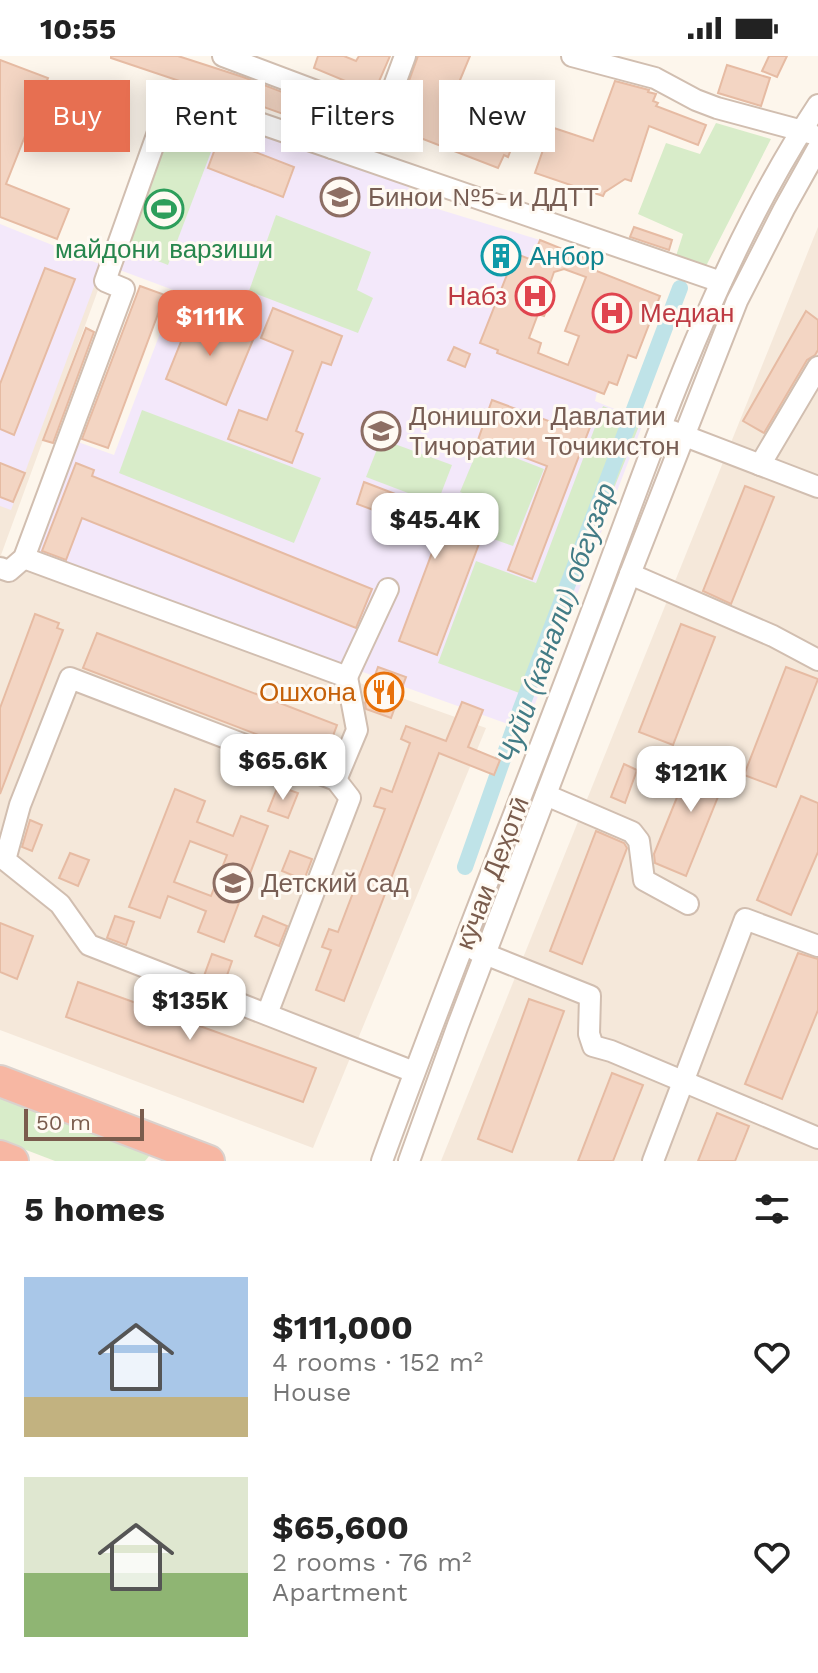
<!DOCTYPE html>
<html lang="en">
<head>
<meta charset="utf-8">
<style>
	:root { --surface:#fff; --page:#f2f2f2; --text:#222; --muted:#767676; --accent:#e76f51 }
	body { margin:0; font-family:"Work Sans",sans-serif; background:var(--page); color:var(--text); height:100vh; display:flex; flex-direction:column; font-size:30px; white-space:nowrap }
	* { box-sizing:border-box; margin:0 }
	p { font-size:26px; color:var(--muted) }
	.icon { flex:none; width:44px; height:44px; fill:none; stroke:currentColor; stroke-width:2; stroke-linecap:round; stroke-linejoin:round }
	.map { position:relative; height:1105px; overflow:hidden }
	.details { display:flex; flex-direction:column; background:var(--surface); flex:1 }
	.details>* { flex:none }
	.top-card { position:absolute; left:24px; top:24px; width:770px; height:72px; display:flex; gap:16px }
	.scale { position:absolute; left:24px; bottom:20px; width:120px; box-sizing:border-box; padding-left:8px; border:4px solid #7a5c4d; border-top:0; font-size:22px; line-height:28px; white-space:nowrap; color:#7a5c4d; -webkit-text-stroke:6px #fffaf3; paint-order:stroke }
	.price { position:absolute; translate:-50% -68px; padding:0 18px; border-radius:16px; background:#fff; color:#222; font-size:26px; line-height:52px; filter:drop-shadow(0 2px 4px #0008) }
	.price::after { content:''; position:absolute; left:50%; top:48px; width:24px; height:18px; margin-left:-12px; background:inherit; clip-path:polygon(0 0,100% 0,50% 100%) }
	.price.active { background:var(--accent); color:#fff }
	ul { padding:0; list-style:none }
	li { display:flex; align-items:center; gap:24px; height:200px; padding:0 24px }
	li span { display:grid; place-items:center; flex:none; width:224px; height:160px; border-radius:0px; color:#555 }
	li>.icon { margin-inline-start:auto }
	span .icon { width:96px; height:96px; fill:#fffc; stroke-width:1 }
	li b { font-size:34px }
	h2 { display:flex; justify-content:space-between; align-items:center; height:96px; padding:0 24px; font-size:34px }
	.pill { padding:0 28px; border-radius:0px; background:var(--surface); box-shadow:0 4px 20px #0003; font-size:28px; line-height:72px }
	.pill.active { background:var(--accent); color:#fff }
	.status { display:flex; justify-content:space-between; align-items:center; height:56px; padding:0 40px; background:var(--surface); direction:ltr }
	.status svg { height:22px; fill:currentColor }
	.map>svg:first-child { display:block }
</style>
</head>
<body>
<div class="status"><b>10:55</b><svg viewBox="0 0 49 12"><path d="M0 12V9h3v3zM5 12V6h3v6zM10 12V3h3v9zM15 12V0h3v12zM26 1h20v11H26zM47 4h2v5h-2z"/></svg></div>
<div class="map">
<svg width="818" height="1105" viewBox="0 0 818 1105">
	<rect width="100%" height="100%" fill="#fdf6ec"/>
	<g fill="#f5e8da">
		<polygon points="818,171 818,1105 441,1105"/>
		<polygon points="0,175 105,215 1,499 486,672 313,1092 0,974"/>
	</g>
	<g fill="#f3e8fa">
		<polygon points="218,64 409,127 408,144 540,184 497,295 597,336 595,345 644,365 525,674 36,499 78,386 114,399 176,235 117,213 160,92 179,69"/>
		<polygon points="0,168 102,209 11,454 0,450"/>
	</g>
	<g fill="#d8ecc9">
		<polygon points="222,67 168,209 125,192 161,93 180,71"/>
		<polygon points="716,67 771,83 706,210 676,200 683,178 638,158 666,87 700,98"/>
		<polygon points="276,159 371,196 357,234 373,242 358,277 249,235"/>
		<polygon points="603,350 641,365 530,641 438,607 476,505 536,527"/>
		<polygon points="142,354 321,422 294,487 119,417"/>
		<polygon points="381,383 452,409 437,448 366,421"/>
		<polygon points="480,388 544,413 513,490 485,480 496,450 460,436"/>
		<polygon points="0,1041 150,1099 145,1105 55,1105 0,1084"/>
	</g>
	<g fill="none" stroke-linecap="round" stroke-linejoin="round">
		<polyline stroke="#bfe3e8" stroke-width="16" points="465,811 521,652 680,232"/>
	</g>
	<g fill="#f3d5c3" stroke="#e6bba3" stroke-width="2" fill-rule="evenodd">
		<polygon points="111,0 178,0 243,21 324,52 322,58 329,61 325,73 225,37 224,40 111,2"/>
		<polygon points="318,0 344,0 356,5 359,0 390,0 374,37 314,12"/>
		<polygon points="418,0 470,0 455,36 508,57 506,61 516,65 513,74 518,75 508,101 504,99 498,112 410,78 400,50"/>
		<polygon points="769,0 787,0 777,21 762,15"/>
		<polygon points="0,4 48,22 6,128 69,153 57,183 0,161"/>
		<polygon points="727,9 770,22 761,50 718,37"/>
		<polygon points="615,25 649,34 648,36 656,38 653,45 658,47 656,50 706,69 698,89 649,70 631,125 625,123 605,136 603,140 535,117 551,71 593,85"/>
		<polygon points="219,82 294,111 283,141 208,112"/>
		<polygon points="634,171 672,184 669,194 630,181"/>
		<path d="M540 184 592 205 589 212 660 240 636 302 628 299 617 329 609 326 604 338 497 297 498 294 480 287 510 211 491 204 496 190 532 204ZM564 213 586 221 565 275 579 280 568 309 538 297 541 287 529 282 538 258 544 260 553 238 547 236 554 216Z"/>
		<polygon points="45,212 75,223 14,379 0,373 0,328"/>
		<polygon points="140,230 165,239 108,392 82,383"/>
		<polygon points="273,252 342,280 331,309 322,306 296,375 303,378 292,407 228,383 239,354 267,364 293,295 261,282"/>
		<polygon points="806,255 818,264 818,294 815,299 807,304 764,377 743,365"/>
		<polygon points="193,256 255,279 226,349 166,323"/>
		<polygon points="86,272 94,276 53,387 43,384"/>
		<polygon points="454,291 470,298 465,311 448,304"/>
		<polygon points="492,344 562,370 565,362 590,371 532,523 508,514 547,410 478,384"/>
		<polygon points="0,407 25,417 13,446 0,441"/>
		<polygon points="76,407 94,414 92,420 372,533 356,572 82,462 66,504 42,495"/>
		<polygon points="364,426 419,447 416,456 444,466 453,441 491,456 437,599 399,585 439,478 357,448"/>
		<polygon points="745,430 774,441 731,548 703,535"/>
		<polygon points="35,558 59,567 57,572 63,574 0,738 0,652"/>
		<polygon points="681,568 715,581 673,689 639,676"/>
		<polygon points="97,577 337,669 324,704 83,612"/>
		<polygon points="378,611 406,621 391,662 366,653 365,647"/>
		<polygon points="786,611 818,623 776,731 744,719"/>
		<polygon points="462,646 483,654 468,691 500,704 494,719 439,697 344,945 316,934 331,894 322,891 329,873 338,876 385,753 374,750 381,732 392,736 410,687 401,683 406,670 446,685"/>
		<polygon points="695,697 730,711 686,820 655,807 654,798"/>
		<polygon points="624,708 637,714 625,747 611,741"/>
		<polygon points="278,730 298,737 288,762 268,755"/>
		<path d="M175 733 205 745 197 766 233 780 241 760 268 770 224 886 198 876 206 855 168 840 160 862 129 851ZM190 785 227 799 211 840 174 826Z"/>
		<polygon points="801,740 818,747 818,796 791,859 757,844"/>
		<polygon points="30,764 42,769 32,795 22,791"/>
		<polygon points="596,775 624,787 627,792 582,908 550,895"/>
		<polygon points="290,795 312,803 304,824 282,815"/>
		<polygon points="70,797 89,804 78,830 59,822"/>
		<polygon points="115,860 134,866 126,889 107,882"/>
		<polygon points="263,860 287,870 279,890 255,880"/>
		<polygon points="0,867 33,880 17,923 0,916"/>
		<polygon points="798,897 818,903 818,954 782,1043 745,1028"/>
		<polygon points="212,898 232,905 224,928 204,920"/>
		<polygon points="78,926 316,1012 303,1046 66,961"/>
		<polygon points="529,943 564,955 512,1096 478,1083"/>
		<polygon points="612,1017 643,1029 613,1105 578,1105"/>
		<polygon points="717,1057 749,1070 735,1105 698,1105"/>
	</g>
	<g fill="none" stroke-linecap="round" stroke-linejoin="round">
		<defs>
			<g id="minor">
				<polyline points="223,0 348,47 332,92"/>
				<polyline points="572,0 655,22 696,44 717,52 810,77"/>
				<polyline points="380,68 405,0"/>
				<polyline points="672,375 818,431"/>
				<polyline points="760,409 818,311"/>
				<polyline points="24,502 347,621 388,533"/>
				<polyline points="0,512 9,515 24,502 124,233 105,225 172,37 721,226"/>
				<polyline points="630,518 773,580 818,604"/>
				<polyline points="347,621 357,674 336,724 70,622 20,749 5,804 60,848 89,889 414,1016"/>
				<polyline points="546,739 632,776 639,785 644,824 688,848"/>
				<polyline points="475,894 590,940 589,978 593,990 611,995 818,1082"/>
				<polyline points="267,958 350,742 336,724"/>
				<path d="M382 1105C447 925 520 747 587 568 654 391 713 208 818 49"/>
				<polyline points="409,1105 458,969 630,518 737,245 784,153 818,92"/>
				<polyline points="653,1105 745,863 818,890"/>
			</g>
			<g id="highway">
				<polyline points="0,1025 209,1105"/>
				<polyline points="0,1100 13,1105"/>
			</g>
		</defs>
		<use href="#minor" stroke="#d1beb0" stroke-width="24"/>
		<use href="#highway" stroke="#dad1cd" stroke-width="34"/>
		<use href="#minor" stroke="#fff" stroke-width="20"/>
		<use href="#highway" stroke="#f7b7a3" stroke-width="30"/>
	</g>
	<defs>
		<symbol id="university-ring" viewBox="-11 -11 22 22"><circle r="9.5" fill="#fffaf3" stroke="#8d6e63" stroke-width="1.5"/><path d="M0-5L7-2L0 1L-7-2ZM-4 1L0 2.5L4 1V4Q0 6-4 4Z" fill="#8d6e63"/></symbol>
		<symbol id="stadium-ring" viewBox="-11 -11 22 22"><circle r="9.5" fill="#fffaf3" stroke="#2e9e5b" stroke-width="1.5"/><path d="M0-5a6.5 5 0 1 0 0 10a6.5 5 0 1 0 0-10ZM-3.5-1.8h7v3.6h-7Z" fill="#2e9e5b"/></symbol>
		<symbol id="building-ring" viewBox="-11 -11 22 22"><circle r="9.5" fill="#fffaf3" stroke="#0f9aa8" stroke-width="1.5"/><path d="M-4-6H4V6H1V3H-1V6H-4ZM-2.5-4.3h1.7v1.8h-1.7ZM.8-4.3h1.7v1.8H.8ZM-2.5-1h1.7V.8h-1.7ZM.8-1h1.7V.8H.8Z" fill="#0f9aa8"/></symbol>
		<symbol id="hospital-ring" viewBox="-11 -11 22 22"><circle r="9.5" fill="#fffaf3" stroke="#e0444e" stroke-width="1.5"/><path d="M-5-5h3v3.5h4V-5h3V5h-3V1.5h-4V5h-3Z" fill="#e0444e"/></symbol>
		<symbol id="restaurant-ring" viewBox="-11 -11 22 22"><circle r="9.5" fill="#fffaf3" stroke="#e8710a" stroke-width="1.5"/><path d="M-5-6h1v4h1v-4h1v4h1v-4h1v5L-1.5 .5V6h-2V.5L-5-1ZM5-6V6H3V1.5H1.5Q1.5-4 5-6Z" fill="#e8710a"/></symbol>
		<symbol id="school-ring" viewBox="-11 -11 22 22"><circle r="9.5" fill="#fffaf3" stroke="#8d6e63" stroke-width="1.5"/><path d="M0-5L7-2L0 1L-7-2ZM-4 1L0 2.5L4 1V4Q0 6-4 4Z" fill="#8d6e63"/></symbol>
	</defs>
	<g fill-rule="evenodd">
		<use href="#university-ring" x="318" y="119" width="44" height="44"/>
		<use href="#stadium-ring" x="142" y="131" width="44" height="44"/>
		<use href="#building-ring" x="479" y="178" width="44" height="44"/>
		<use href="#hospital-ring" x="513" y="218" width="44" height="44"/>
		<use href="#hospital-ring" x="590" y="235" width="44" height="44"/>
		<use href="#university-ring" x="359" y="353" width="44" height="44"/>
		<use href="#restaurant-ring" x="362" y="614" width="44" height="44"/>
		<use href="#school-ring" x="211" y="805" width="44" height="44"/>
	</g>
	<g text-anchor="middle" stroke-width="6" stroke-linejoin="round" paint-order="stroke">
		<g font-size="26" fill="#785e54" stroke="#fffaf3" text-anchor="start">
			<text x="368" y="150">Бинои №5-и ДДТТ</text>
			<text x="409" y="369">Донишгохи Давлатии<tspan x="409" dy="30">Тичоратии Точикистон</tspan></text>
			<text x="261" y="836">Детский сад</text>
		</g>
		<g font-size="26" fill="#27864d" stroke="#fffaf3">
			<text x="164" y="202">майдони варзиши</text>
		</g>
		<g font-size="26" fill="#0d838f" stroke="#fffaf3" text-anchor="start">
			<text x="529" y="209">Анбор</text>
		</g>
		<g font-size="26" fill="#be3a42" stroke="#fffaf3" text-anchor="end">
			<text x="507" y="249">Набз</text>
			<text x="640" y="266" text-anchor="start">Медиан</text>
		</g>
		<g font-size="26" fill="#c56008" stroke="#fffaf3" text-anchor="end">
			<text x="356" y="645">Ошхона</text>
		</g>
		<g font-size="26" fill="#7a5c4d" stroke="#fffaf3">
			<text transform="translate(492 817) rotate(-69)" y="9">кӯчаи Деҳотӣ</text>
		</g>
		<g font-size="28" font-style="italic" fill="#437c86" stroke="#fffaf3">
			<text transform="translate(556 567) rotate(-70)" y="10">Чуйи (канали) обгузар</text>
		</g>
	</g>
</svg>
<div class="scale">50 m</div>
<b class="price active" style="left:210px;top:302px">$111K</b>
<b class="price" style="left:435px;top:505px">$45.4K</b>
<b class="price" style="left:283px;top:746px">$65.6K</b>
<b class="price" style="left:691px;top:758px">$121K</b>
<b class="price" style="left:190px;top:986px">$135K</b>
<div class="top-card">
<a class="pill active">Buy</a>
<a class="pill">Rent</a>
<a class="pill">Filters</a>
<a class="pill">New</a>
</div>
</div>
<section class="details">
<h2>5 homes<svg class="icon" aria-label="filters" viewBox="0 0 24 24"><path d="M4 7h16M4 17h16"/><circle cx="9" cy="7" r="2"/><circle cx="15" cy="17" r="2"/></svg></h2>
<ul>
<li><span style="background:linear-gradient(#a9c7e8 75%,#c2b280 0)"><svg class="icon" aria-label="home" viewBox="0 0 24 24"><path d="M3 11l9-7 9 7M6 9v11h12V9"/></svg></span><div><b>$111,000</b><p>4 rooms · 152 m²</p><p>House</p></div><svg class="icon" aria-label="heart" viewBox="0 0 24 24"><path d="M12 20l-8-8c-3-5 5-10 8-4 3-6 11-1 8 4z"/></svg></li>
<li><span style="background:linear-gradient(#dfe7d0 60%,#8fb573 0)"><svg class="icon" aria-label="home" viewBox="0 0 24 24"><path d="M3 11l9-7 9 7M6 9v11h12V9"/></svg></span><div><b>$65,600</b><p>2 rooms · 76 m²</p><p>Apartment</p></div><svg class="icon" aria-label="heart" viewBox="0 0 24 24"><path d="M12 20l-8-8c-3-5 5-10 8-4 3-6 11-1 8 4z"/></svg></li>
</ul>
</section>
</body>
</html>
